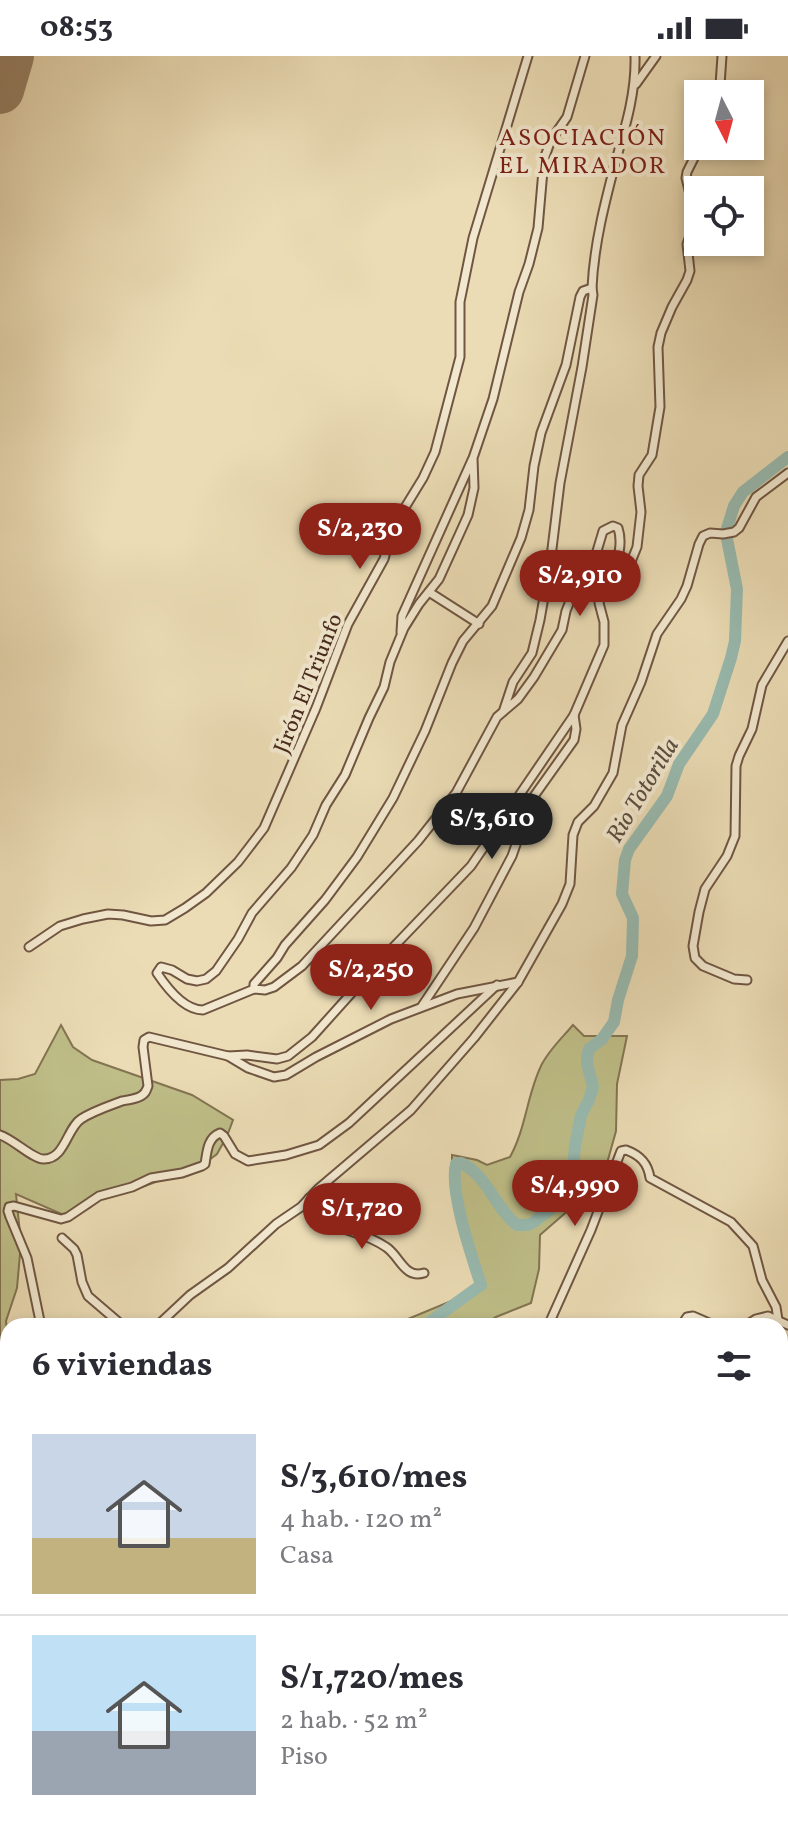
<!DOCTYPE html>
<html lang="es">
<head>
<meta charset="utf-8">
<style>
	:root { --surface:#fff; --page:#f2f2f3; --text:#2b2b33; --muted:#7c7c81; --line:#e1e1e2; --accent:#8f2418 }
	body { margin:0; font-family:Vollkorn,serif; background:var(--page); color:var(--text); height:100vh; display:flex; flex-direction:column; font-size:30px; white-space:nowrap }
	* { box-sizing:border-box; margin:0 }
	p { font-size:26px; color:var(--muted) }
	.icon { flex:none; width:44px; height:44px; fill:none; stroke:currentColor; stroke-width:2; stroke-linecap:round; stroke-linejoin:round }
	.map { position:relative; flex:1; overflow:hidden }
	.panel { position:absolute; left:0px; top:1262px; width:788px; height:512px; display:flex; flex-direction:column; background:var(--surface); border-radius:24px 24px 0 0; box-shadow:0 4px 12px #0003 }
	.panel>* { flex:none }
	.needle { width:52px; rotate:174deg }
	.tools { position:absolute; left:684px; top:24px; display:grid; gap:16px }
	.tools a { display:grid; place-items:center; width:80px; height:80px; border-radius:0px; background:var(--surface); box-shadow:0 4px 12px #0003; font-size:40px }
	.price { position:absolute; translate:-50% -68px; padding:0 18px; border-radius:28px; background:var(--accent); color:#fff; font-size:26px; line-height:52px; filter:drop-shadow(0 2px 4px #0008) }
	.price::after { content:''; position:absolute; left:50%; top:48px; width:24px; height:18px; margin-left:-12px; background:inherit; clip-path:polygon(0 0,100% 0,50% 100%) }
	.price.active { background:#222; color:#fff }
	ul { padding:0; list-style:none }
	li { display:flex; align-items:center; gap:24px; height:200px; padding:0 32px }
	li+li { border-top:2px solid var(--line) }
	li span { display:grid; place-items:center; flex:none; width:224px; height:160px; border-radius:0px; color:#555 }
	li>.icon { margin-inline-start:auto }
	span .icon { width:96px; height:96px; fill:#fffc; stroke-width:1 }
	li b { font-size:34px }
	h2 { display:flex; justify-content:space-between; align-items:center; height:96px; padding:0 32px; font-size:34px }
	.status { display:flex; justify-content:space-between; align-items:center; height:56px; padding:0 40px; background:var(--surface); direction:ltr }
	.status svg { height:22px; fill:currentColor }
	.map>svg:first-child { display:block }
</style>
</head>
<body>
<div class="status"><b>08:53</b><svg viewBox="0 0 49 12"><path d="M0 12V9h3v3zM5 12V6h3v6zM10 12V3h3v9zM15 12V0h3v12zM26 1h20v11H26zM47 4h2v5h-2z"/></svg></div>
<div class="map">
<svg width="788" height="1774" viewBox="0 0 788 1774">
	<rect width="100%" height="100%" fill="#ebdcb5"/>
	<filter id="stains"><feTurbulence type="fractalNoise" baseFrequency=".0025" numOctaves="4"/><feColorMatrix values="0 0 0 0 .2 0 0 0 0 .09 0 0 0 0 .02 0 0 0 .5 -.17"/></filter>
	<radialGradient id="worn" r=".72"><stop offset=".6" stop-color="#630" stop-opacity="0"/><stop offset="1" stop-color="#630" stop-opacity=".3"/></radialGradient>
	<g fill="#bfbe88" stroke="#837452" stroke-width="2">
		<polygon points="61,969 73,991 92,1004 192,1039 233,1064 227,1080 217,1098 202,1109 142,1131 109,1135 89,1152 66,1160 16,1138 21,1187 17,1232 6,1265 8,1283 8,1398 5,1402 8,1424 8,1766 376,1766 370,1774 0,1774 0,1024 18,1023 35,1018"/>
		<path d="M573 969 584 980H627L617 1028 616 1075 602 1125 540 1179 539 1213 531 1247 496 1261 481 1270H391L466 1239 478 1228C479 1197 463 1188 457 1162 452 1141 452 1120 452 1099L477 1104 487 1109 510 1101C526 1072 527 1039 541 1010 548 995 562 982 573 969Z"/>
	</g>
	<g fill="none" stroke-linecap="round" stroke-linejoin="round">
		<polyline stroke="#788175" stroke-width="2" points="780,1359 788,1354"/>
		<g stroke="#98bbb1" stroke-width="12">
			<polyline points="726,476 734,450 743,436 788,401"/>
			<path d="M424 1270 481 1229C472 1201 449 1135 456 1108L461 1107C488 1120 495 1152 517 1169H528L534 1166 567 1139 572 1126 575 1090 581 1059 589 1044 593 1031 587 1007V1000L589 993 602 983 614 966 618 944 632 900 633 862 622 838 625 804 629 793 667 740 679 708 713 658 731 602 735 585 737 533 726 478"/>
			<polyline points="325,1774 327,1766"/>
		</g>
		<polyline stroke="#998368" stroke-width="48" points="0,34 10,0"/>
		<defs>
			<g id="street">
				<polyline points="636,28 656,0"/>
				<polyline points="712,38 720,29 722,0"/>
				<path d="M592 232C594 188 605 146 616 104 626 69 636 36 635 0"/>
				<polyline points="616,523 626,518 637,491 641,456 638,430 639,419 652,399 660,351 658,291 661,277 672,251 687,224 690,215 687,188 696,163 686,122 687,116 700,90"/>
				<polyline points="429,536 479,568"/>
				<polyline points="401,576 402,560 472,404"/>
				<polyline points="29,891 60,870 83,863 108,858 123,859 151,865 165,864 185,852 206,837 238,806 264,772 316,652 348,568 384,503 393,471 423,422 435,396 460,301 460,246 473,182 528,0"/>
				<polyline points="747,924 734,923 703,910 695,902 693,890 699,856 705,833 727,800 735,780 736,710 739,700 752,673 762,629 788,585"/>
				<path d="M254 933 203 954C184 954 167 932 157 917L161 911 172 914 187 923 197 925 206 923 216 915 238 883 252 857 291 812 313 779 326 749 345 719 369 662 384 631 390 606 404 572 419 548 439 523 459 479 468 459 474 432 473 402 493 343 519 236 529 208 538 172 544 103 551 84 567 61 585 0"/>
				<polyline points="422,950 474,872 512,800 532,743 574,684 576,673 574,659"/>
				<path d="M228 1000 247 999 277 1003 288 1000 312 981 383 902 471 810 574 659 604 589V566L599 547 601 540 616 523 613 517C618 503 623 487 618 472L613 470 603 475 591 515 580 532 572 540 566 555 562 574 534 621 518 643 497 661 456 737 418 785 302 910 274 931 265 934 254 933V928L277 902 285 889 325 844 357 801 393 742 425 675 452 607 463 585 492 550 521 482 529 454 534 410 541 377 566 309 580 241 583 235 592 232 593 239 582 311 560 427 551 501 540 564 532 597 513 626 503 656"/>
				<path d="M0 1079C13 1083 34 1104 44 1103 65 1103 67 1072 81 1063 93 1055 109 1050 122 1045 128 1044 136 1043 141 1040 146 1037 146 1035 148 1030L143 991 144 984 149 981 228 1000 248 1012 274 1021 286 1019 316 1001 391 963 457 938 518 926"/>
				<path d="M309 1142C331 1181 354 1169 386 1191 400 1200 404 1223 424 1217"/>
				<polyline points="62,1182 74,1193 77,1199 82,1226 88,1240 123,1270"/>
				<path d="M41 1270 27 1202 10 1161 8 1155 9 1151 14 1150 61 1163 68 1161 99 1140 132 1131 151 1122 182 1117 202 1110 205 1108C207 1097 207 1082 220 1077L224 1080 235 1098 248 1105 286 1099 319 1089 349 1067 497 929"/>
				<polyline points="157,1270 190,1239 228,1212 276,1168 301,1151 318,1133 411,1054 474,982 518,926 562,848 570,828 573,779 578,766 594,750 613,717 622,669 641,626 657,578 681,543 687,530 699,488 703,480 710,477 723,478 734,476 739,472 756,441 788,417"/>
				<path d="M548 1270 591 1174 621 1095 626 1094C640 1099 648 1107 650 1122L731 1166 753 1190 762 1224 776 1251 778 1264"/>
				<polyline points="681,1270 687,1261 693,1260 716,1270"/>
				<polyline points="745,1270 756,1263 768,1260 788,1269"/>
				<polyline points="0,1365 7,1392"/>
				<polyline points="0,1441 8,1445"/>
				<polyline points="0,1480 8,1492"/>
				<polyline points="0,1569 8,1563"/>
				<polyline points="780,1606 788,1615"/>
				<polyline points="780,1642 788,1646"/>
				<polyline points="0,1646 8,1641"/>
				<polyline points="0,1683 8,1682"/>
				<polyline points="780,1697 788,1702"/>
				<polyline points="0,1717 8,1719"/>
				<polyline points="547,1766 554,1774"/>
				<polyline points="0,1771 22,1774"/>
				<polyline points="67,1774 90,1766"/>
				<polyline points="269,1774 282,1766"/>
			</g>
			<g id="highway">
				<polyline points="780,1514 788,1514"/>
				<polyline points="593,1774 603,1766"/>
			</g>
		</defs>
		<use href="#street" stroke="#705642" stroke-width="11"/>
		<use href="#highway" stroke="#472a1c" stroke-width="16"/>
		<use href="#street" stroke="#f2e8cf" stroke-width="7"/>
		<use href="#highway" stroke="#ebdcb5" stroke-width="12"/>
	</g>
	<g text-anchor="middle" stroke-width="8" stroke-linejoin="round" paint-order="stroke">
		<g font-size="22" fill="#472a1c" stroke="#f2e8cf">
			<text transform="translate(307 627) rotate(-68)" y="8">Jirón El Triunfo</text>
		</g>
		<g font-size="24" letter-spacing="2" fill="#7a1f14" stroke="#f2e8cf">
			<text x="583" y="89">ASOCIACIÓN<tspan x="583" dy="28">EL MIRADOR</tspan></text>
		</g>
		<g font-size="24" font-style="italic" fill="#5b4e41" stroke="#f2e8cf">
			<text transform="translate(642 734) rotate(-59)" y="8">Rio Totorilla</text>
		</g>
	</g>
	<rect width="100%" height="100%" filter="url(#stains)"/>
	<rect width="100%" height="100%" fill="url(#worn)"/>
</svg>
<div class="tools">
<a><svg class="needle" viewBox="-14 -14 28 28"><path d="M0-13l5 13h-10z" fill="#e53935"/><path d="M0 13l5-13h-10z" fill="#7c7c81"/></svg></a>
<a><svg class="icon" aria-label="locate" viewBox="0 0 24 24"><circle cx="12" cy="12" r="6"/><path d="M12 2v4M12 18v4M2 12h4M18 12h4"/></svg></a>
</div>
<b class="price" style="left:360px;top:515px">S/2,230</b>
<b class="price" style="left:580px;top:562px">S/2,910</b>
<b class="price active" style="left:492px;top:805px">S/3,610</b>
<b class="price" style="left:371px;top:956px">S/2,250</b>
<b class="price" style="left:575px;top:1172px">S/4,990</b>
<b class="price" style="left:362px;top:1195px">S/1,720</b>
<section class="panel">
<h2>6 viviendas<svg class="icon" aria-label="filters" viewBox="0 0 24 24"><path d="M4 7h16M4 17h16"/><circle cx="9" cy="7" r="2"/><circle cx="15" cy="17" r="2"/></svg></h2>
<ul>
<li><span style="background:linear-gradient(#c9d6e8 65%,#c2b280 0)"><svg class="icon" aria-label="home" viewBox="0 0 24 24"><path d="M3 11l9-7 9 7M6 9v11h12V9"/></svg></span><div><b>S/3,610/mes</b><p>4 hab. · 120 m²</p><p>Casa</p></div></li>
<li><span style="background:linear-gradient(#bfe0f5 60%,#9aa5b1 0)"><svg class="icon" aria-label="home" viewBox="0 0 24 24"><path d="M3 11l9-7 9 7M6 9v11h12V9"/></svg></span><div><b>S/1,720/mes</b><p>2 hab. · 52 m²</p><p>Piso</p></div></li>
</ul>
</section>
</div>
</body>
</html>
